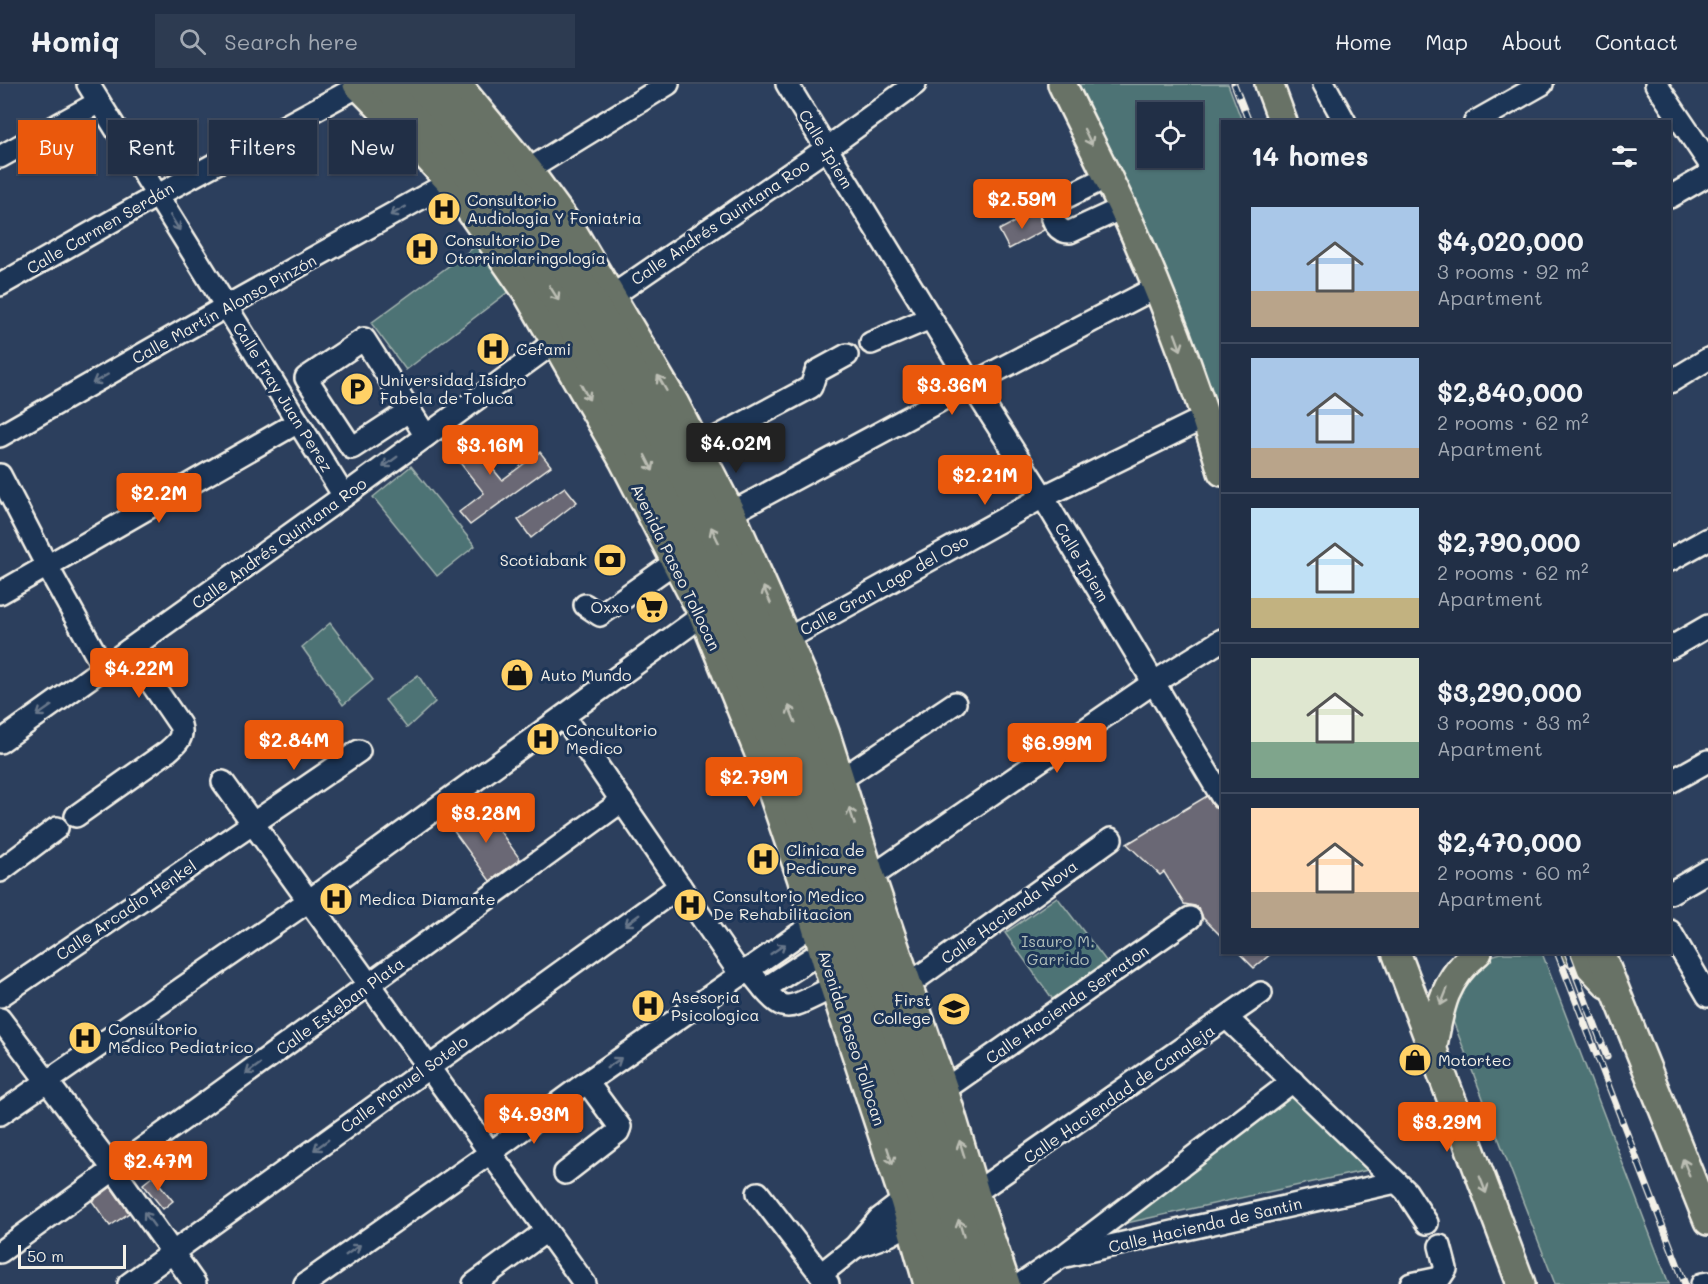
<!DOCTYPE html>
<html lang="en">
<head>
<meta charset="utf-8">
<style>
	:root { --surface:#212f46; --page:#2d3b51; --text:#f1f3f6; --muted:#a2a9b3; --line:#3e4a5f; --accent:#ea580c }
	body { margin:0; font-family:Mali,sans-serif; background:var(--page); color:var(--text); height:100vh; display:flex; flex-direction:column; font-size:22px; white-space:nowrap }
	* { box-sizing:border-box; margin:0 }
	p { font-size:20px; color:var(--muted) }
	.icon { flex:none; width:33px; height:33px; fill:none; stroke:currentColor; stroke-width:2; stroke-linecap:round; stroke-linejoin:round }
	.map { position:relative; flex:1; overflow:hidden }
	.sheet { position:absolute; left:1221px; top:36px; width:450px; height:834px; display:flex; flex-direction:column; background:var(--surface); border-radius:0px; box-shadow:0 2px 4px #0004,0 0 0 2px var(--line) }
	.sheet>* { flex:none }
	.guide { position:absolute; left:18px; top:36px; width:570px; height:54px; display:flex; gap:12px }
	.fabs { position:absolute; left:1137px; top:18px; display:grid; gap:12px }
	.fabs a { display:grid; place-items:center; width:66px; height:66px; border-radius:0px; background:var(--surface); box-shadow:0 2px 4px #0004,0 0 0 2px var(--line); font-size:30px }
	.scale { position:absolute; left:18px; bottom:15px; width:108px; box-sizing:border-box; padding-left:6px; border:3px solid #f4f1e8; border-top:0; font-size:16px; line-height:21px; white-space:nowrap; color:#f4f1e8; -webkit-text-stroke:4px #1d3557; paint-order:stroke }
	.price { position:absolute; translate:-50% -51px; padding:0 14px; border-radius:6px; background:var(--accent); color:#fff; font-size:20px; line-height:39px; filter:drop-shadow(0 2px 3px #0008) }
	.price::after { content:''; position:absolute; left:50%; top:36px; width:18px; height:14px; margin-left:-9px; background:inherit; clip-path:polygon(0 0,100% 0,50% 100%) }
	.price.selected { background:#222; color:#fff }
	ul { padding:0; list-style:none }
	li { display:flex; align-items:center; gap:18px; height:150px; padding:0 30px }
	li+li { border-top:2px solid var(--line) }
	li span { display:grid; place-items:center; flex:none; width:168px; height:120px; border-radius:0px; color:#555 }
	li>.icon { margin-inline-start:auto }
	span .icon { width:72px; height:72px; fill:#fffc; stroke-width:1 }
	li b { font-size:26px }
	h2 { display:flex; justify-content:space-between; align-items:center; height:72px; padding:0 30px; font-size:26px }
	.chip { padding:0 21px; border-radius:0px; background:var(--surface); box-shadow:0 2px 4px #0004,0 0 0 2px var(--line); font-size:21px; line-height:54px }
	.chip.selected { background:var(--accent); color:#fff }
	header { display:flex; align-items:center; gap:36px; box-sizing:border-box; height:84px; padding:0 30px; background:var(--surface); border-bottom:2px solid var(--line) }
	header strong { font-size:28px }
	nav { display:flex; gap:33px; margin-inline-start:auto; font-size:21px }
	.search { width:420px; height:54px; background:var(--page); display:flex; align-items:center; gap:15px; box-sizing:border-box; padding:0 21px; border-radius:0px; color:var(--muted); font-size:22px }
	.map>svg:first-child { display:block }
</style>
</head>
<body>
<header>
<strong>Homiq</strong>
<div class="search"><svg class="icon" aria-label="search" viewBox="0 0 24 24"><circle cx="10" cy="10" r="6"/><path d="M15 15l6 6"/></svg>Search here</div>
<nav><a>Home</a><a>Map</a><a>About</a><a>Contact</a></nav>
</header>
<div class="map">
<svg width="1708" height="1200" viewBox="0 0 1708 1200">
	<rect width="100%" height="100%" fill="#2c3f5d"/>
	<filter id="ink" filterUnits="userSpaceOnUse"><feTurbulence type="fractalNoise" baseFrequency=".0167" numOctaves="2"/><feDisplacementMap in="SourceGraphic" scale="12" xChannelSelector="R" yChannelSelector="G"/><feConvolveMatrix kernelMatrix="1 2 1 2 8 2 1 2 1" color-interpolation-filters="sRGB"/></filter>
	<g filter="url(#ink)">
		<g fill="#4e7374" stroke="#a1b2ae" stroke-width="1.5" fill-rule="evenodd">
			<path d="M1076 0H1228L1242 37 1222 38V361ZM1148 28H1192V74H1148Z"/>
			<polygon points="480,159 513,204 406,286 371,239"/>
			<polygon points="411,382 475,462 437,492 373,413"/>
			<polygon points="330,539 373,596 343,621 302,563"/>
			<polygon points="418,591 435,618 407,644 385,616"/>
			<polygon points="1057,813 1107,878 1054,917 1005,849"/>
			<polygon points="1501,869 1542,869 1669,1200 1555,1200 1451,932 1460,902 1487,873"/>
			<polygon points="1298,1005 1377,1084 1122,1140"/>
		</g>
		<g fill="#6a6874" stroke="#f4f1e8" stroke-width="1.5">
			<polygon points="1039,125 1040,137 1044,146 1009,165 999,146"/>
			<polygon points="459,344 502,396 540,368 551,382 470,441 459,428 484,409 442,356"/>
			<polygon points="565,403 577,418 531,454 518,436"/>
			<polygon points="1207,712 1215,724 1222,726 1222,853 1203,834 1200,826 1195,822 1184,820 1164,788 1160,791 1127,760"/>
			<polygon points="483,724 520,775 490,797 453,746"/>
			<polygon points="1238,868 1273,868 1254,884"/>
			<polygon points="153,1092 173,1117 163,1125 143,1100"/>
			<polygon points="111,1103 129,1129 110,1142 92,1117"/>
		</g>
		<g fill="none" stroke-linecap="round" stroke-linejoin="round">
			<defs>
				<g id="minor">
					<polyline points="88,0 344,412"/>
					<polyline points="787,0 971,300 1043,413 1222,713"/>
					<polyline points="1324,0 1345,38"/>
					<polyline points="1656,0 1708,77"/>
					<polyline points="1475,38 1542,0"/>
					<polyline points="0,73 99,18"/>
					<polyline points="528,86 668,0"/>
					<path d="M1107 93 1056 118 1051 125C1052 137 1057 148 1070 148L1122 124"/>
					<polyline points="1670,113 1708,91"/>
					<polyline points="0,201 158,111 359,2"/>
					<polyline points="612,212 826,65 915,0"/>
					<polyline points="871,259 930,234"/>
					<polyline points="1670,298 1708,275"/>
					<polyline points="410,326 352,364 306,294 364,255 426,352"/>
					<polyline points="0,352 227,222 450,98"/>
					<polyline points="697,364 811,303 816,288 847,271"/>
					<polyline points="0,391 47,482 104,585"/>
					<polyline points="731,429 971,300 1157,203"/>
					<polyline points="1670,476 1708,455"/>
					<polyline points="0,509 298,338"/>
					<polyline points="585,521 600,531 675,478"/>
					<polyline points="787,555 1043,413 1206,333"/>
					<polyline points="1670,564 1708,542"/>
					<polyline points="564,633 741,891"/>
					<polyline points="0,658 344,412 556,257"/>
					<polyline points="840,696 955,619"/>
					<polyline points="223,698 585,1200"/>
					<polyline points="1670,698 1708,677"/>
					<path d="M76 732 168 667C177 659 184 654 180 641L129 566"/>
					<polyline points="0,787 57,744"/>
					<polyline points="871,793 1153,599 1222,556"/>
					<polyline points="1670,809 1708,787"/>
					<polyline points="1670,847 1708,912"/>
					<path d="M748 885C787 934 780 928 834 903"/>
					<polyline points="908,901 1111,755"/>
					<polyline points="764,905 824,866"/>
					<polyline points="0,912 359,667"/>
					<polyline points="1227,934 1406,1107 1427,1139"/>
					<polyline points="0,935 114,1086 195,1200"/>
					<polyline points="944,1006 1190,834"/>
					<polyline points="0,1030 307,818 703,531"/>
					<polyline points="565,1089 618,1048 620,1043 587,998"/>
					<polyline points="758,1109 828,1200"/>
					<polyline points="975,1109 1261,909"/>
					<polyline points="858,1162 889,1151 911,1139"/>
					<polyline points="0,1168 622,717"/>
					<polyline points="1067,1169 1293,997"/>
					<polyline points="821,1190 855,1163 879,1135 904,1116"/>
					<polyline points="129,1200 680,802"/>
					<polyline points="305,1200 490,1069 587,998 815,839"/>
					<polyline points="474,1200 546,1147"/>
					<polyline points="1021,1200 1061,1173 1396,1098"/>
					<polyline points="1411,1200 1440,1194 1446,1185 1440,1162"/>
					<polyline points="1702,1200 1708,1199"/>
				</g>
				<g id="major">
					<polyline points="357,0 406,50 450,98 526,207 623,376 703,531 760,672 801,793 834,903 904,1116 928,1200"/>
					<polyline points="457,0 528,86 572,146 675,320 731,429 807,601 826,651 871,793 944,1006 975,1109 1006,1200"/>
					<path d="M1062 0C1085 48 1110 96 1132 144 1167 223 1198 305 1222 388"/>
					<polyline points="1269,0 1283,38"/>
					<polyline points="1396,868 1521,1200"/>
					<polyline points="1574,868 1587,879 1607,900"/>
					<polyline points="1600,868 1708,1137"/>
					<path d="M1432 968C1439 927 1443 895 1478 868"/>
				</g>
				<g id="highway">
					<path d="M387 0C420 34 454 67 482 104 539 177 584 257 628 338 697 467 755 601 804 738 821 786 835 836 851 885 884 990 917 1095 950 1200"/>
					<path d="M421 0C516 94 586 204 649 321 680 378 710 436 737 495 774 579 805 666 834 753 886 901 932 1050 978 1200"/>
				</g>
			</defs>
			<use href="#minor" stroke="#f4f1e8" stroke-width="26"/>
			<use href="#major" stroke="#f4f1e8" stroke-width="32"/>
			<use href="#highway" stroke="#f4f1e8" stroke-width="36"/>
			<use href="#minor" stroke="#1d3557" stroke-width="21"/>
			<use href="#major" stroke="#687266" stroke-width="27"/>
			<use href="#highway" stroke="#687266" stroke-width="32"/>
			<defs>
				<g id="rail">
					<polyline points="1234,0 1249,38"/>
					<polyline points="1557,868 1685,1200"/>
					<polyline points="1567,868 1607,973"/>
				</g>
			</defs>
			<use href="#rail" stroke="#f4f1e8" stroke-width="7"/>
			<use href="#rail" stroke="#1d3557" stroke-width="4.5" stroke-dasharray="14" stroke-linecap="butt"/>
		</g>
		<defs><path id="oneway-shaft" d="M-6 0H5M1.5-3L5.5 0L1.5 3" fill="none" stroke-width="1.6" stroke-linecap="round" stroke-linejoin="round" transform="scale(1.5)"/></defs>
		<g stroke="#bcbeb4">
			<use href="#oneway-shaft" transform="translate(1088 53) rotate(64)"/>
			<use href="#oneway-shaft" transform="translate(554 209) rotate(58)"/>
			<use href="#oneway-shaft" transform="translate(1178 258) rotate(70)"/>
			<use href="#oneway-shaft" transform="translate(662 299) rotate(-120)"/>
			<use href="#oneway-shaft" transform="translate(585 308) rotate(61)"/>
			<use href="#oneway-shaft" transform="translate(649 379) rotate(63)"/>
			<use href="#oneway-shaft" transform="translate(715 451) rotate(-116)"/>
			<use href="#oneway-shaft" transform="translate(767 511) rotate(-114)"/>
			<use href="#oneway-shaft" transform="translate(792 630) rotate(-112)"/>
			<use href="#oneway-shaft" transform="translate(852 732) rotate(-108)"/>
			<use href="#oneway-shaft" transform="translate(1444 913) rotate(112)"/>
			<use href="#oneway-shaft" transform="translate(962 1065) rotate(-107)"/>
			<use href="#oneway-shaft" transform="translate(890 1072) rotate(72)"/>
			<use href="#oneway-shaft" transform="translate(1686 1083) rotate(-112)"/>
			<use href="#oneway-shaft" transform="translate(1483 1101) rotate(69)"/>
			<use href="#oneway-shaft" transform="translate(961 1144) rotate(-107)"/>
		</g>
		<g stroke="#68778a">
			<use href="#oneway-shaft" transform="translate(398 127) rotate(151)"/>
			<use href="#oneway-shaft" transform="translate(175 139) rotate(58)"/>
			<use href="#oneway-shaft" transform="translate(100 295) rotate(150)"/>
			<use href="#oneway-shaft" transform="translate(390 378) rotate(144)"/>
			<use href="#oneway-shaft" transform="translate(44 627) rotate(145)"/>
			<use href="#oneway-shaft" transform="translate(632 836) rotate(144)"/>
			<use href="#oneway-shaft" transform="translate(778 865) rotate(-34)"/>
			<use href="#oneway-shaft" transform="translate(614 979) rotate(-35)"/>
			<use href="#oneway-shaft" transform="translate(253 985) rotate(144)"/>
			<use href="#oneway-shaft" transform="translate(321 1061) rotate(144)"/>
			<use href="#oneway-shaft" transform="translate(149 1135) rotate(-126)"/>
			<use href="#oneway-shaft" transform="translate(353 1166) rotate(-35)"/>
		</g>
	</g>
	<defs>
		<symbol id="hospital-disc" viewBox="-11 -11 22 22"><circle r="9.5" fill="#ffd166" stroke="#1d3557"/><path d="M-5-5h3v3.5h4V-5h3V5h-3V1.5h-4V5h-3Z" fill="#111"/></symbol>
		<symbol id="parking-disc" viewBox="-11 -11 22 22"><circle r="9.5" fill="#ffd166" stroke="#1d3557"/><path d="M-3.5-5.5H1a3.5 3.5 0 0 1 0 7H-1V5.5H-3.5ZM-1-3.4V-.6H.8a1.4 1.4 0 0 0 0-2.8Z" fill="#111"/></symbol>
		<symbol id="bank-disc" viewBox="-11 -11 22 22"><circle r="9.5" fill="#ffd166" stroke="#1d3557"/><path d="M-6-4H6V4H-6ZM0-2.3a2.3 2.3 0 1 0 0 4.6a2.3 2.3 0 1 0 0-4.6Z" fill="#111"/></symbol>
		<symbol id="supermarket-disc" viewBox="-11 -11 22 22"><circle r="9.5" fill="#ffd166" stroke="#1d3557"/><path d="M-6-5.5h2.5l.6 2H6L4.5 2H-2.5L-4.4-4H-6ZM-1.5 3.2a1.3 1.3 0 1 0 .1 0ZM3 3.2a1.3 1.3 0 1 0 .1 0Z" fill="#111"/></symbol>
		<symbol id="shop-disc" viewBox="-11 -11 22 22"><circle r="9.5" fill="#ffd166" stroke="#1d3557"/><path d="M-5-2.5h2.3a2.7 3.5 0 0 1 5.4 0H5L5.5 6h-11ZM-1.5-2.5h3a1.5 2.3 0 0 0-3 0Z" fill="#111"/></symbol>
		<symbol id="school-disc" viewBox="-11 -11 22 22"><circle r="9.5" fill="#ffd166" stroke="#1d3557"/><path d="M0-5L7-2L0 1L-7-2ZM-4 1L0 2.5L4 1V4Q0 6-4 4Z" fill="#111"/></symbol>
	</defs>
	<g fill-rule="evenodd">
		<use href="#hospital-disc" x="425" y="106" width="38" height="38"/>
		<use href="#hospital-disc" x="403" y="146" width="38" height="38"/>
		<use href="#hospital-disc" x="474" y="246" width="38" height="38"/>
		<use href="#parking-disc" x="338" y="286" width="38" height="38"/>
		<use href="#bank-disc" x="591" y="457" width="38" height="38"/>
		<use href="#supermarket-disc" x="633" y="504" width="38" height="38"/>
		<use href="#shop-disc" x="498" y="572" width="38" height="38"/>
		<use href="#hospital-disc" x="524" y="636" width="38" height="38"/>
		<use href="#hospital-disc" x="744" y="756" width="38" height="38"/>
		<use href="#hospital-disc" x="317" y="796" width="38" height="38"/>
		<use href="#hospital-disc" x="671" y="802" width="38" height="38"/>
		<use href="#hospital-disc" x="629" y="903" width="38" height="38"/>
		<use href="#school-disc" x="935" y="906" width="38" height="38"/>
		<use href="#hospital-disc" x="66" y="935" width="38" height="38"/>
		<use href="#shop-disc" x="1396" y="957" width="38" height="38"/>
	</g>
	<g text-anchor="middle" stroke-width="6" stroke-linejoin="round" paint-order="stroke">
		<g font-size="16" fill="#f4f1e8" stroke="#1d3557">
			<text transform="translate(826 65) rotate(59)" y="6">Calle Ipiem</text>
			<text transform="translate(720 138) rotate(-34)" y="6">Calle Andrés Quintana Roo</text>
			<text transform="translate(100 144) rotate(-30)" y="6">Calle Carmen Serdán</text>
			<text transform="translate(224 225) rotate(-29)" y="6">Calle Martín Alonso Pinzón</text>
			<text transform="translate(283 313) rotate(58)" y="6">Calle Fray Juan Perez</text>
			<text transform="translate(279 459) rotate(-36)" y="6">Calle Andrés Quintana Roo</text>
			<text transform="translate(1082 478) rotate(59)" y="6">Calle Ipiem</text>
			<text transform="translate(676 483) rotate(64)" y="6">Avenida Paseo Tollocan</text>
			<text transform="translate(884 501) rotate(-29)" y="6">Calle Gran Lago del Oso</text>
			<text transform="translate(126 826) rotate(-34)" y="6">Calle Arcadio Henkel</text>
			<text transform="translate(1009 828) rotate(-36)" y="6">Calle Hacienda Nova</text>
			<text transform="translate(1067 920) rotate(-35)" y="6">Calle Hacienda Serraton</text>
			<text transform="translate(340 922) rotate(-36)" y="6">Calle Esteban Plata</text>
			<text transform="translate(852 954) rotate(72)" y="6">Avenida Paseo Tollocan</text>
			<text transform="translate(404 1000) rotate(-36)" y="6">Calle Manuel Sotelo</text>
			<text transform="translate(1119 1010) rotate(-35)" y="6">Calle Haciendad de Canaleja</text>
			<text transform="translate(1205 1141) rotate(-13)" y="6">Calle Hacienda de Santin</text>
		</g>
		<g font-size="16" fill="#f4f1e8" stroke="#1d3557" text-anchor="start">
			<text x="467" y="122">Consultorio<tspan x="467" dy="18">Audiologia Y Foniatria</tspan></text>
			<text x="445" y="162">Consultorio De<tspan x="445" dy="18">Otorrinolaringología</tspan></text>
			<text x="516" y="271">Cefami</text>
			<text x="380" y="302">Universidad Isidro<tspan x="380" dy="18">Fabela de Toluca</tspan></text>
			<text x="587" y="482" text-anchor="end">Scotiabank</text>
			<text x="629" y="529" text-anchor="end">Oxxo</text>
			<text x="540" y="597">Auto Mundo</text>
			<text x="566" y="652">Concultorio<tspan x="566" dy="18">Medico</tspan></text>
			<text x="786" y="772">Clínica de<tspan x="786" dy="18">Pedicure</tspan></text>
			<text x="713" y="818">Consultorio Medico<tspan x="713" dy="18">De Rehabilitacion</tspan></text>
			<text x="359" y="821">Medica Diamante</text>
			<text x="671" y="919">Asesoria<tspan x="671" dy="18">Psicologica</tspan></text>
			<text x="931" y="922" text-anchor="end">First<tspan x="931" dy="18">College</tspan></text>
			<text x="108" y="951">Consultorio<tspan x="108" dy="18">Medico Pediatrico</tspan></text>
			<text x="1438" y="982">Motortec</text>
		</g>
		<g font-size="16" fill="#b2bfba" stroke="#1d3557">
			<text x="1058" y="863">Isauro M.<tspan x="1058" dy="18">Garrido</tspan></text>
		</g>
	</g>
</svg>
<div class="fabs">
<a><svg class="icon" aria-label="locate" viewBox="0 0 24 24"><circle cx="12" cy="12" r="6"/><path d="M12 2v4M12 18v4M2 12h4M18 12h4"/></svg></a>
</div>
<div class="scale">50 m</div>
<b class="price" style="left:1022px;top:146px">$2.59M</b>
<b class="price" style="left:952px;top:332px">$3.36M</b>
<b class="price selected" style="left:736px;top:390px">$4.02M</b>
<b class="price" style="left:490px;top:392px">$3.16M</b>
<b class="price" style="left:985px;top:422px">$2.21M</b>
<b class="price" style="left:159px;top:440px">$2.2M</b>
<b class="price" style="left:139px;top:615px">$4.22M</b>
<b class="price" style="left:294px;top:687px">$2.84M</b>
<b class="price" style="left:1057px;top:690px">$6.99M</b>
<b class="price" style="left:754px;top:724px">$2.79M</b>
<b class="price" style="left:486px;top:760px">$3.28M</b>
<b class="price" style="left:534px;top:1061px">$4.93M</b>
<b class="price" style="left:1447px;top:1069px">$3.29M</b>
<b class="price" style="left:158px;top:1108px">$2.47M</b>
<div class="guide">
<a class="chip selected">Buy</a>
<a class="chip">Rent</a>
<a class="chip">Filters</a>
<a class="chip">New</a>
</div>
<section class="sheet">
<h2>14 homes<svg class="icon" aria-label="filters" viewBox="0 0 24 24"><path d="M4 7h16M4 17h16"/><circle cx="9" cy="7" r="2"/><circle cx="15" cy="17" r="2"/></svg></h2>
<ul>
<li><span style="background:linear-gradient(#a9c7e8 70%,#b9a48a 0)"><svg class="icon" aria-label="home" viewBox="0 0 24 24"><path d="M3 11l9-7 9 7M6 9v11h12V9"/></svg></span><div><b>$4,020,000</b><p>3 rooms · 92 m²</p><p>Apartment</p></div></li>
<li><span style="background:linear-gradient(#a9c7e8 75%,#b9a48a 0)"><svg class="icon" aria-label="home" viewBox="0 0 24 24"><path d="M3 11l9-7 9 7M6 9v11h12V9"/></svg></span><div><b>$2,840,000</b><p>2 rooms · 62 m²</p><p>Apartment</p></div></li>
<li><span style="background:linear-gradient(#bfe0f5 75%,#c2b280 0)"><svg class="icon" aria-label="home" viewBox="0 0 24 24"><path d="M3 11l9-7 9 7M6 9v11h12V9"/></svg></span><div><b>$2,790,000</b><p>2 rooms · 62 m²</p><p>Apartment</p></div></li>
<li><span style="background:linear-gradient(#dfe7d0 70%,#7fa58c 0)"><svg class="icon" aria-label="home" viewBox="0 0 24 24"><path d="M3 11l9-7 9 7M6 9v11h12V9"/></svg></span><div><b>$3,290,000</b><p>3 rooms · 83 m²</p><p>Apartment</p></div></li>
<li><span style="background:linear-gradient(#ffd9b3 70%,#b9a48a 0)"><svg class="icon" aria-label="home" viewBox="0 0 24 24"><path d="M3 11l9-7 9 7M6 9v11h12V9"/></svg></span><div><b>$2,470,000</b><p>2 rooms · 60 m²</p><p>Apartment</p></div></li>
</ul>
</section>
</div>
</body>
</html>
